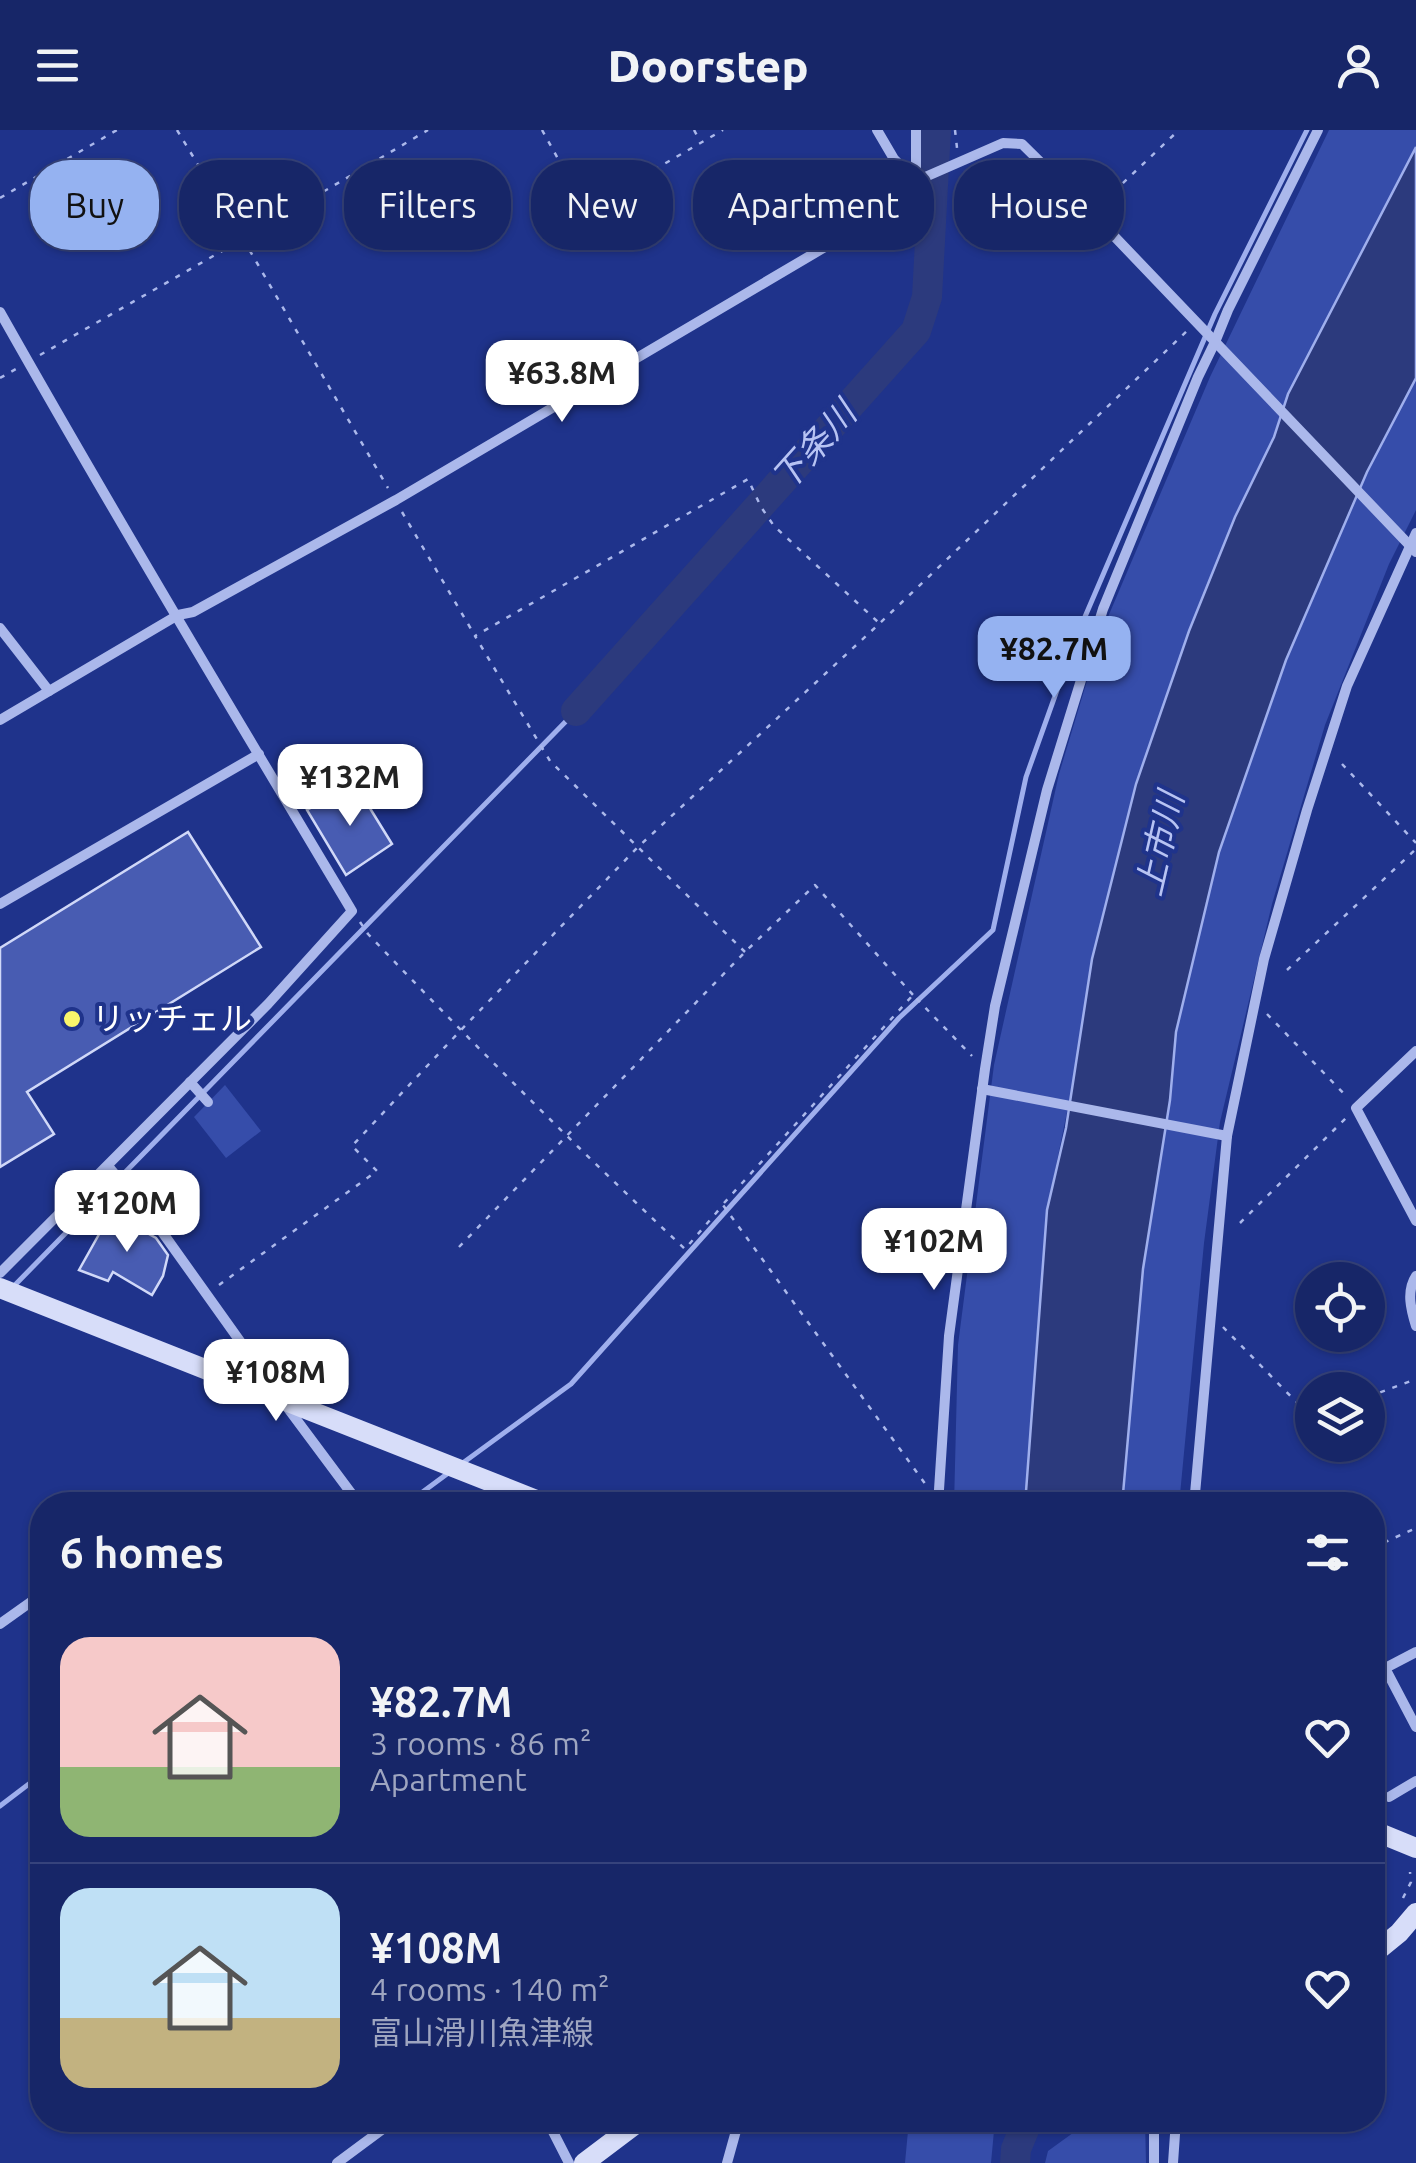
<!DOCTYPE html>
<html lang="en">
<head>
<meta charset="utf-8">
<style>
	:root { --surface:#172668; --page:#243271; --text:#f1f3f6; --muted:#9ea5c0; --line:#36437c; --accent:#95b2f1 }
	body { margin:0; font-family:Ubuntu,"Noto Sans JP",sans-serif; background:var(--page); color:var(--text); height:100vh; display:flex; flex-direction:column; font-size:38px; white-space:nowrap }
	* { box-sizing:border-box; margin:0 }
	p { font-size:32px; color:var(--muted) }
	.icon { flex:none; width:55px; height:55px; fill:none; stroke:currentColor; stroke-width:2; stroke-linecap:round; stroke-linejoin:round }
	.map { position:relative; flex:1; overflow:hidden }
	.side { position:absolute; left:30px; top:1362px; width:1355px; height:640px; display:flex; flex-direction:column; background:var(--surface); border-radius:40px; box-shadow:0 2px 8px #0004,0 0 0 2px var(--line) }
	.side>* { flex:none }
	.banner { position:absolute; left:30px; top:30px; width:1358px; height:90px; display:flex; gap:20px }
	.controls { position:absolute; left:1295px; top:1132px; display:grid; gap:20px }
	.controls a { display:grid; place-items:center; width:90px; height:90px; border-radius:50%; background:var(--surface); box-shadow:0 2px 8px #0004,0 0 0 2px var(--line); font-size:50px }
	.price { position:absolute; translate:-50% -85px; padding:0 22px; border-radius:20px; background:#fff; color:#222; font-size:32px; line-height:65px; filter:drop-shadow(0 2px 5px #0008) }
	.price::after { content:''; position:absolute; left:50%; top:60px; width:30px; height:22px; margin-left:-15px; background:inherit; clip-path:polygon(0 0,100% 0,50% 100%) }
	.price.current { background:var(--accent); color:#111 }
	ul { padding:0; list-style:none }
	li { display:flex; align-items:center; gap:30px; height:250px; padding:0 30px }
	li+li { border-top:2px solid var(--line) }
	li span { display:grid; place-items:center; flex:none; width:280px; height:200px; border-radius:30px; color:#555 }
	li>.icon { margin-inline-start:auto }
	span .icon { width:120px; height:120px; fill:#fffc; stroke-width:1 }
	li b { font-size:42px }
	h2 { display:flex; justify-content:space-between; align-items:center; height:120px; padding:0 30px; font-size:42px }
	.chip { padding:0 35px; border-radius:40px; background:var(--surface); box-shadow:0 2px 8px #0004,0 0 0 2px var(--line); font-size:35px; line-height:90px }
	.chip.current { background:var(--accent); color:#111 }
	header { display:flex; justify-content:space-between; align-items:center; height:130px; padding:0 30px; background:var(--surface); font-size:45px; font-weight:800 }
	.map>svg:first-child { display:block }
</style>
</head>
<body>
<header><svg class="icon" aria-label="menu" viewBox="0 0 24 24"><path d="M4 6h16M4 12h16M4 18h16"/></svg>Doorstep<svg class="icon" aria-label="person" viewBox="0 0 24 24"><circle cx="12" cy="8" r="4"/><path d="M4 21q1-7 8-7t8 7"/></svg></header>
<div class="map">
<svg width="1416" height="2033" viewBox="0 0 1416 2033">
	<rect width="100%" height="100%" fill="#1f338b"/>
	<g fill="#364daa">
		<polygon points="1329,0 1416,0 1416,17 1288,264 1270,315 1235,387 1092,829 1077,933 1048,1075 1025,1375 954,1375 958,1215 994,935 1059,644 1102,501 1210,247"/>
		<polygon points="1416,248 1416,380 1389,434 1325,595 1272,774 1220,992 1204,1113 1179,1375 1122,1375 1143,1139 1170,970 1176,902 1219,722 1286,530 1367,342"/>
		<polygon points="225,955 261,1001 226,1028 194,987"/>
		<polygon points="909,1990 995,1990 991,2033 905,2033"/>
		<polygon points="1079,1990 1145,1990 1146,2033 1045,2033 1048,2021 1077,2000"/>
	</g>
	<polygon fill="#2c3a7d" stroke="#9fafed" stroke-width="2.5" points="1416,17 1416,248 1367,342 1286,530 1219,722 1176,902 1170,970 1143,1139 1122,1375 1025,1375 1047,1080 1066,998 1092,829 1136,654 1189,501 1235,387 1274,307 1288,264"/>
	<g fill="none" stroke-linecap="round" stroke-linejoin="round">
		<g stroke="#9fafed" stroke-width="5">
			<polyline points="12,1158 576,581"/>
			<polyline points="460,1335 571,1254 899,888 993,800 1026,647 1075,510 1215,184 1307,0"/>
			<polyline points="405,1375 451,1341"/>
			<polyline points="0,1676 42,1644"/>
		</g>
		<g stroke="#2c3a7d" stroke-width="30">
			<polyline points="576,581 916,201 927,167 936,0"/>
			<polyline points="1015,2033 1016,2019 1028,1990"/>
		</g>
	</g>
	<g fill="#485cb2" stroke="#d0d8f8" stroke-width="2.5">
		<polygon points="355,654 392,714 346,745 307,680"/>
		<polygon points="188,702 261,817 27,962 54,1004 0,1037 0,818"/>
		<polygon points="111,1083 156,1108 168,1125 163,1146 152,1165 113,1142 108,1151 79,1140"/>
	</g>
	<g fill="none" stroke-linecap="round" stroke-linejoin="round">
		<g stroke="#abb8eb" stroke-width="2.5" stroke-dasharray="5 8" stroke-linecap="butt">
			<polyline points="177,0 243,109 428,0"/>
			<polyline points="542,0 586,79 723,0"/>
			<polyline points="694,0 700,11"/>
			<polyline points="955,0 957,18"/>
			<polyline points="0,68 117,0"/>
			<polyline points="1104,71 1179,0"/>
			<polyline points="40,225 243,109 388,358"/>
			<polyline points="0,248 16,239"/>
			<polyline points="402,382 474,504"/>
			<polyline points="1342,634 1416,713"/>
			<path d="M360 792 368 804C471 912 576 1017 685 1119L723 1075 926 1355"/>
			<polyline points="745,822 550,631 475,506 748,349 761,377 774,396 878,492"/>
			<polyline points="1287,840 1416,719"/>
			<polyline points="1267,884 1348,968"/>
			<polyline points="724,1073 913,865 972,926"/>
			<polyline points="1240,1093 1346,988"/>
			<polyline points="459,1117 745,822 815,755 913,865"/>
			<polyline points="219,1155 377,1041 352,1016 460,901 637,718 879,494 1187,201"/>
			<polyline points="1223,1197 1312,1288"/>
			<polyline points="1368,1267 1416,1249"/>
			<polyline points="1372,1418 1416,1398"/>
			<polyline points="1403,1768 1411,1752 1410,1742"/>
		</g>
		<g stroke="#abb8eb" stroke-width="10">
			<polyline points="877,0 894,29 916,51"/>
			<polyline points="916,0 916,51"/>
			<path d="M0 182C114 384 233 582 352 781L268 874 0 1143"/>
			<polyline points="0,498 49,561"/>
			<polyline points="0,590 178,485 193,482 396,370 886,81 916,51 1003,13 1022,14 1092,83 1416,422"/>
			<polyline points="0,774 259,624"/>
			<polyline points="1416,921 1356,978 1416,1091"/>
			<polyline points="190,952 208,972"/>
			<polyline points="982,959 1227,1006"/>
			<polyline points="108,1036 160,1099 277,1263"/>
			<path d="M1416 1146C1406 1161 1411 1180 1416 1196"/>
			<polyline points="287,1277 360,1375"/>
			<polyline points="167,1375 170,1375"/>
			<polyline points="938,1375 949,1206 985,939 995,876 1047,660 1103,479 1198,247 1215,212 1228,180 1318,0"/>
			<polyline points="1194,1375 1227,1006 1264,829 1307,680 1347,556 1416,403"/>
			<polyline points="0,1494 42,1464"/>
			<polyline points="1385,1538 1416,1597"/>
			<polyline points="1372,1545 1416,1522"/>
			<polyline points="1389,1667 1416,1651"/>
			<polyline points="547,1990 569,2033"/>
			<polyline points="337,2033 395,1990"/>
			<polyline points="727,2033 739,1990"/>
			<polyline points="1154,2033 1154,1990"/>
			<polyline points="1173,2033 1176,1990"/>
		</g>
		<g stroke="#d7ddf9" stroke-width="20">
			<polyline points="0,1158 549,1375"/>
			<polyline points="1372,1700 1416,1718"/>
			<polyline points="1372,1825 1399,1803 1416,1783"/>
			<polyline points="584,2033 641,1990"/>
		</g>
	</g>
	<circle fill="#f9f56b" stroke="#1f338b" stroke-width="4" cx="72" cy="889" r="10"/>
	<g text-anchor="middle" stroke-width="8" stroke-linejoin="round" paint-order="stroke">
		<g font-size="32" fill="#fff" stroke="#1f338b" text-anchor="start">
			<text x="92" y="900">リッチェル</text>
		</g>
		<g font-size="35" font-style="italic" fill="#b7c3f3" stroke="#1f338b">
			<text transform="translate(814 316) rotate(-48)" y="12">下条川</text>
			<text transform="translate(1160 714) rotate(-77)" y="12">上市川</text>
		</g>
	</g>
</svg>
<div class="controls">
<a><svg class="icon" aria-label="locate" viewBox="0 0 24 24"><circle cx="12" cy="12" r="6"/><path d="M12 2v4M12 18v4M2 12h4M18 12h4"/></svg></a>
<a><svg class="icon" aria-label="layers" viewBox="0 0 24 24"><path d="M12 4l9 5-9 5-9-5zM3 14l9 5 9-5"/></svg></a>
</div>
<b class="price" style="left:562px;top:295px">¥63.8M</b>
<b class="price current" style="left:1054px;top:571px">¥82.7M</b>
<b class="price" style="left:350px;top:699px">¥132M</b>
<b class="price" style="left:127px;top:1125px">¥120M</b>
<b class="price" style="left:934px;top:1163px">¥102M</b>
<b class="price" style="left:276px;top:1294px">¥108M</b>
<div class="banner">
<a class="chip current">Buy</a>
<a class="chip">Rent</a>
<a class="chip">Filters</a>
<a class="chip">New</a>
<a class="chip">Apartment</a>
<a class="chip">House</a>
</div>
<section class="side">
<h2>6 homes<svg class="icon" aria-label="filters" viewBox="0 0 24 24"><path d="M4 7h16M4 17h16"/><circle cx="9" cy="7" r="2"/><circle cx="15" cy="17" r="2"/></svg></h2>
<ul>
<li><span style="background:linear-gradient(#f6c9c9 65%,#8fb573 0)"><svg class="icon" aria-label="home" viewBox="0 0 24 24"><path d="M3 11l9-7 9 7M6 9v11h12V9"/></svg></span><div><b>¥82.7M</b><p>3 rooms · 86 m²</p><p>Apartment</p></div><svg class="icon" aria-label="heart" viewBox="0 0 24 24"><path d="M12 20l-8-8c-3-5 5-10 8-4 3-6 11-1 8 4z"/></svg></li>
<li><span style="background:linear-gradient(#bfe0f5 65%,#c2b280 0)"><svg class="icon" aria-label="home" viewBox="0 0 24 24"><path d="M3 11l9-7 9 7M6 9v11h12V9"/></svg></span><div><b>¥108M</b><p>4 rooms · 140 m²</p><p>富山滑川魚津線</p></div><svg class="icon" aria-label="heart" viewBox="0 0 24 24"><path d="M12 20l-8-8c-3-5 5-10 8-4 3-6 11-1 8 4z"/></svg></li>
</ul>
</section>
</div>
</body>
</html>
